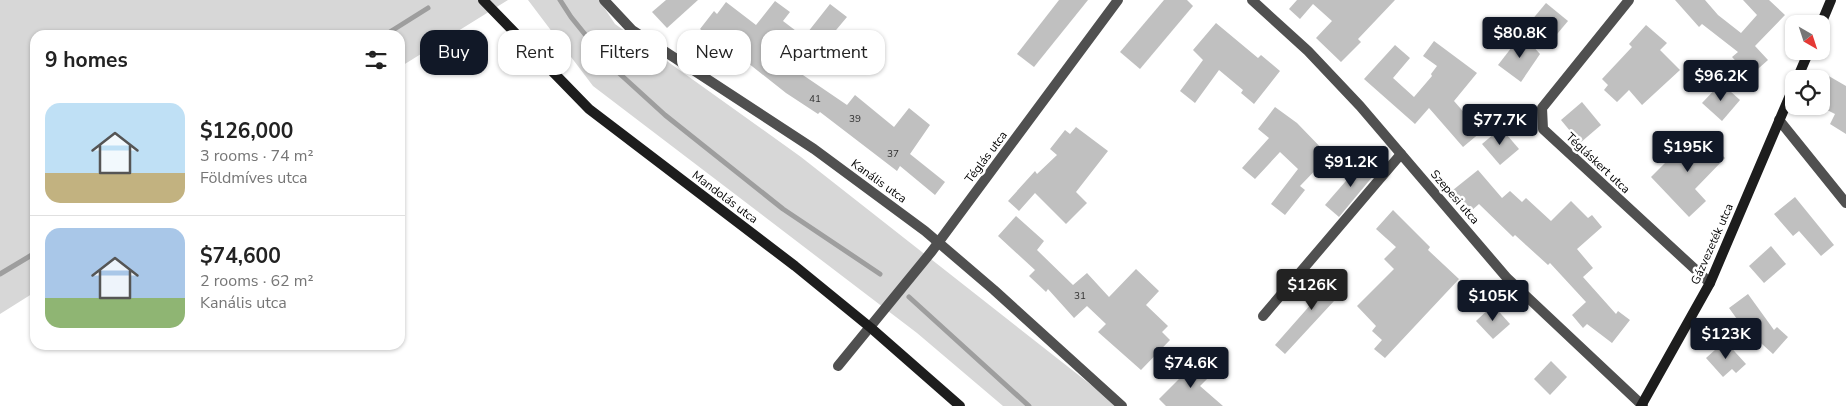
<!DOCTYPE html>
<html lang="en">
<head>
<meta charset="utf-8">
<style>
	:root { --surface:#fff; --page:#f6f6f6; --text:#222; --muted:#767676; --line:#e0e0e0; --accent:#111827 }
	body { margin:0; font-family:"Nunito Sans",sans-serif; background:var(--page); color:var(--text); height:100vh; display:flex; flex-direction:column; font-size:19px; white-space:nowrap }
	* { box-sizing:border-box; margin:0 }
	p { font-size:16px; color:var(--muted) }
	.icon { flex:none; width:28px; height:28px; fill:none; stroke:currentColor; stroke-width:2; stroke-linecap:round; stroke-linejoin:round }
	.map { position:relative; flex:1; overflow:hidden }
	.panel { position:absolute; left:30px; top:30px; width:375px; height:320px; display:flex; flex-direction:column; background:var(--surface); border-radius:15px; box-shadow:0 1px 4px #0004 }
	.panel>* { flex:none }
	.hud { position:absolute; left:420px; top:30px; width:475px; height:45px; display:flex; gap:10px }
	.needle { width:32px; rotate:141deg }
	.buttons { position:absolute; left:1785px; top:15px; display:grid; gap:10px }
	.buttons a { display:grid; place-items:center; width:45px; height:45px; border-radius:10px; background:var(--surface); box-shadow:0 1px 4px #0004; font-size:25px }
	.price { position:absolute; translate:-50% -42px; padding:0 11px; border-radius:5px; background:var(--accent); color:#fff; font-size:16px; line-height:32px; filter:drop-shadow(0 1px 2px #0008) }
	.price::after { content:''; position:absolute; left:50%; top:30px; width:15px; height:11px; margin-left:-8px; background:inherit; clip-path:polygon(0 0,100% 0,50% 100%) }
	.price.on { background:#222; color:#fff }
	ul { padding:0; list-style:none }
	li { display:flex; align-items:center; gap:15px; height:125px; padding:0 15px }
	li+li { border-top:1px solid var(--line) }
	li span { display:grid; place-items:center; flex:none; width:140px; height:100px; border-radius:15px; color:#555 }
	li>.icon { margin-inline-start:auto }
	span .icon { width:60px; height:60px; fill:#fffc; stroke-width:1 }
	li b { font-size:21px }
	h2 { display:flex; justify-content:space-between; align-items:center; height:60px; padding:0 15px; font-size:21px }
	.tag { padding:0 18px; border-radius:15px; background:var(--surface); box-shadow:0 1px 4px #0004; font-size:18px; line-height:45px }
	.tag.on { background:var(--accent); color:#fff }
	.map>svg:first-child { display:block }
</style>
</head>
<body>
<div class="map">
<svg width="1846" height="406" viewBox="0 0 1846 406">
	<rect width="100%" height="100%" fill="#fff"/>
	<g fill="#d7d7d7">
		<polygon points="0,0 508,0 400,67 400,35 35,35 35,292 0,314"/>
		<polygon points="528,0 599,0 615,24 801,157 1118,406 1003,406 917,333 593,86"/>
	</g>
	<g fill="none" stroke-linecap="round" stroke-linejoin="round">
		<g stroke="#9e9e9e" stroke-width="5">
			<polyline points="560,0 571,17 609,64 665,115 783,209 880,274"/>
			<polyline points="385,35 428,8"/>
			<polyline points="0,274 35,253"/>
			<polyline points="909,297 1029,406"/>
		</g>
	</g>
	<g fill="#c0c0c0">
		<polygon points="666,0 698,0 667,28 652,12"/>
		<polygon points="1059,0 1088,0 1034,67 1017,54"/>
		<polygon points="1164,0 1187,0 1193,6 1140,69 1120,52"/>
		<polygon points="1297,0 1395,0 1358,39 1361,42 1341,62 1316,38 1332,21 1313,4 1300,19 1289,9"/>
		<polygon points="1675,0 1705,0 1718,15 1741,33 1757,15 1743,0 1769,0 1785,15 1755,46 1768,60 1750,76 1732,57 1738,52 1702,24 1699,27"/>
		<polygon points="775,1 790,12 783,21 804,37 830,4 847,17 800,73 847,105 855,95 894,127 909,108 930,125 910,154 945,182 935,195 900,166 897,171 820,112 818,114 786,93 748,63 745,67 726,55 728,51 700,29 714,11 717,14 726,2 756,25"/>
		<polygon points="1546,3 1568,21 1552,40 1531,21"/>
		<polygon points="1216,23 1258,58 1261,55 1280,71 1254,104 1241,93 1243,90 1219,70 1195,103 1180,91 1203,60 1193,50"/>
		<polygon points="1646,25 1667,43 1660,50 1680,70 1642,105 1629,90 1617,102 1604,90 1608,85 1602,79 1632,47 1629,44"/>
		<polygon points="1522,34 1540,54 1521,82 1498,65"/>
		<polygon points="1434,41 1477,73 1454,101 1481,132 1463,147 1429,108 1415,124 1364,79 1395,45 1410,58 1393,78 1414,97 1432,76 1431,74 1437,66 1423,56"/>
		<polygon points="1827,75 1846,86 1846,134 1830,124 1835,114 1821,107 1821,86"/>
		<polygon points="1721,83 1740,100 1722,121 1702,103"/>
		<polygon points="1582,102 1601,125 1580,143 1561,120"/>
		<polygon points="1275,107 1297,123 1329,156 1300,186 1305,190 1285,215 1271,204 1298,169 1280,152 1255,179 1242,168 1269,138 1258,129"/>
		<polygon points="1076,127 1108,151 1076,192 1087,203 1066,224 1035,193 1019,211 1008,201 1035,171 1037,174 1057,155 1050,149 1065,130 1070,134"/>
		<polygon points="1501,128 1519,149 1500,165 1482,144"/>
		<polygon points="1697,131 1725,158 1695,189 1706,201 1689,217 1651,177"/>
		<polygon points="1365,159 1378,170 1339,217 1325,205"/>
		<polygon points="1478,170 1502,198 1510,191 1522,202 1526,198 1551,221 1571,201 1588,218 1592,215 1602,227 1577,249 1593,268 1583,277 1616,314 1618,311 1630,320 1612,343 1587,324 1583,328 1572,315 1586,302 1550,263 1548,265 1515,235 1513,237 1479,204 1471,211 1453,190"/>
		<polygon points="1795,197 1834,245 1821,256 1799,231 1793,236 1774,214"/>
		<polygon points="1393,210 1430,247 1428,250 1459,279 1385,358 1374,349 1382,340 1372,331 1376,326 1357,306 1394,269 1384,259 1396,247 1376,229"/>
		<polygon points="1016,216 1044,241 1037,250 1073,285 1087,273 1109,297 1136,269 1159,291 1146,305 1168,326 1162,332 1170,340 1141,370 1098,332 1106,324 1087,306 1074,318 1048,289 1046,292 1029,276 1035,270 998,236"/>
		<polygon points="1771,246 1786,264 1764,283 1749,266"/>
		<polygon points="1328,272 1346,288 1285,354 1275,345 1320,294 1314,288"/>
		<polygon points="1748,294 1774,330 1777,327 1788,337 1773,354 1742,326 1729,308"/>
		<polygon points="1493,305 1510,324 1493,339 1476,321"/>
		<polygon points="1725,341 1746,364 1736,373 1732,369 1723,377 1706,358"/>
		<polygon points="1199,359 1213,373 1200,386 1223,406 1166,406 1159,399"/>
		<polygon points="1551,361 1567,377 1550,395 1534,379"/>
	</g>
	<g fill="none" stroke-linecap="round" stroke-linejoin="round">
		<g stroke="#505050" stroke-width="10">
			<polyline points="604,0 632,30 814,149 925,231 994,290 1122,406"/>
			<polyline points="1252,0 1308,51 1360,106 1507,278 1643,406"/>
			<polyline points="1629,0 1542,108 1543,129 1710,283"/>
			<polyline points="1779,120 1846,203"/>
			<polyline points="1263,316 1401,154"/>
			<polyline points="838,366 932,251 1118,0"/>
		</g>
		<g stroke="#1d1d1d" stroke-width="10">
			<polyline points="483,0 589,109 795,266 871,328 960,406"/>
			<polyline points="1821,24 1831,0"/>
			<polyline points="1797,79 1809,51"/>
			<polyline points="1641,406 1710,283 1794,86"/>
		</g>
	</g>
	<g text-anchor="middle" stroke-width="5" stroke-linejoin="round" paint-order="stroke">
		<g font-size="10" fill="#303030">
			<text x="815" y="102">41</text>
			<text x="855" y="122">39</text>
			<text x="893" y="157">37</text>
			<text x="1080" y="299">31</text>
		</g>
		<g font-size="12" fill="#000" stroke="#fff">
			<text transform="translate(986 157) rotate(-53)" y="4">Téglás utca</text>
			<text transform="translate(1598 163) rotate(43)" y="4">Tégláskert utca</text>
			<text transform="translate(879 181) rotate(36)" y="4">Kanális utca</text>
			<text transform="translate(725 197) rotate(37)" y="4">Mandolás utca</text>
			<text transform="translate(1455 197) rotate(49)" y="4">Szepesi utca</text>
			<text transform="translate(1712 244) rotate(-66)" y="4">Gázvezeték utca</text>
		</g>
	</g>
</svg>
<div class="buttons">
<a><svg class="needle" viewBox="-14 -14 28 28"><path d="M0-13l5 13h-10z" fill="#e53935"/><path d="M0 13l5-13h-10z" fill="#767676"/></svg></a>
<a><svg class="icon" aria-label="locate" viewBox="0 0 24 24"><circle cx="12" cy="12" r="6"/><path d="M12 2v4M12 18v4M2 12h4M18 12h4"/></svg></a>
</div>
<b class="price" style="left:1520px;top:59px">$80.8K</b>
<b class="price" style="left:1721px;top:102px">$96.2K</b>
<b class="price" style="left:1500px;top:146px">$77.7K</b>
<b class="price" style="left:1688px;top:173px">$195K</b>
<b class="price" style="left:1351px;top:188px">$91.2K</b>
<b class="price on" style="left:1312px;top:311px">$126K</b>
<b class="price" style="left:1493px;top:322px">$105K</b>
<b class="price" style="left:1726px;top:360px">$123K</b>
<b class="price" style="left:1191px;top:389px">$74.6K</b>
<div class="hud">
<a class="tag on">Buy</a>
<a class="tag">Rent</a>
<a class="tag">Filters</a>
<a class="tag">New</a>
<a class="tag">Apartment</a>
</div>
<section class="panel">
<h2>9 homes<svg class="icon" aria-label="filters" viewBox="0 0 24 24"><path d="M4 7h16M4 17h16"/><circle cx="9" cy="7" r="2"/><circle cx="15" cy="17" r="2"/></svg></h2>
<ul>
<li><span style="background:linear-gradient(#bfe0f5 70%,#c2b280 0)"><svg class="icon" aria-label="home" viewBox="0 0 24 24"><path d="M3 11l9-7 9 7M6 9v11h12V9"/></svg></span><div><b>$126,000</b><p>3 rooms · 74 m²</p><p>Földmíves utca</p></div></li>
<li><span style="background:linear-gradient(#a9c7e8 70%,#8fb573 0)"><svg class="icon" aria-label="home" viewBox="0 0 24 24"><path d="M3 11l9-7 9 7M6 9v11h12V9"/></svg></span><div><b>$74,600</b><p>2 rooms · 62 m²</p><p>Kanális utca</p></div></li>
</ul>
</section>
</div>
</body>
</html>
